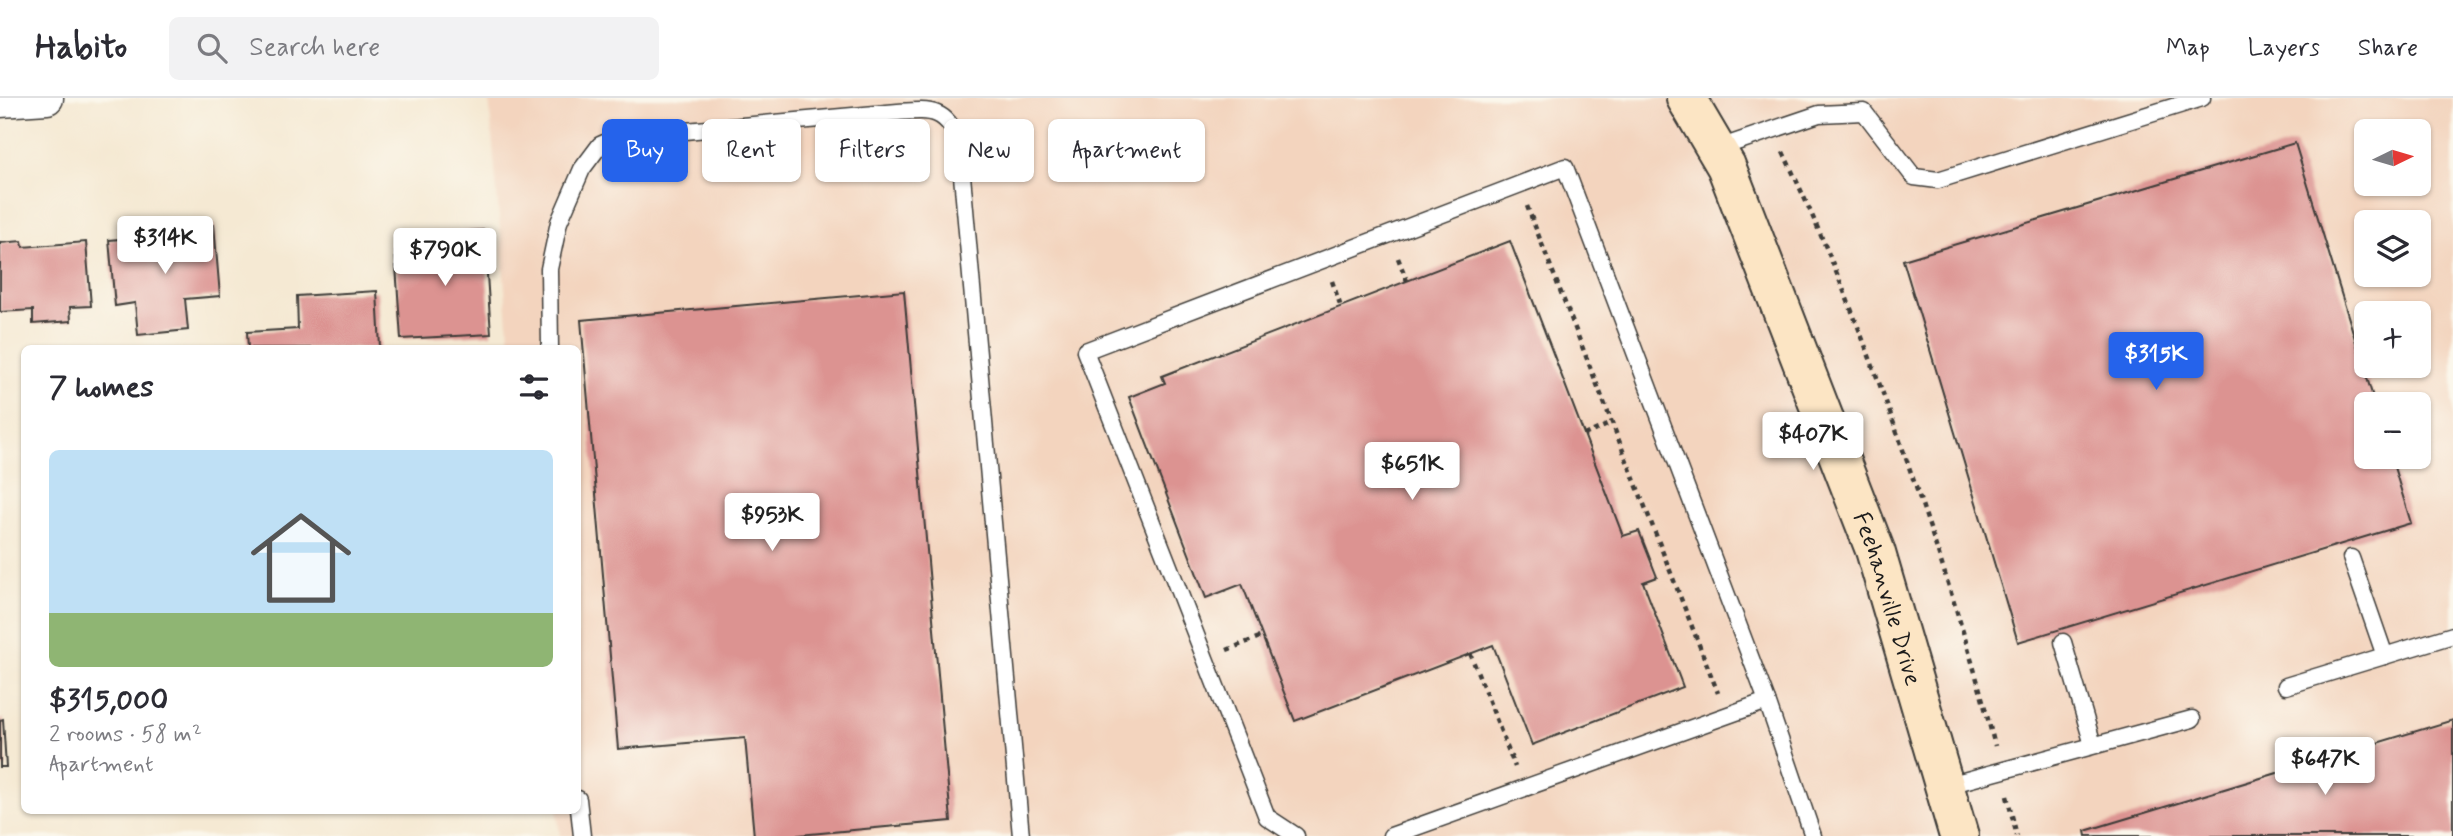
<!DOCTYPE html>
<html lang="en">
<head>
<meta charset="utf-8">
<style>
	:root { --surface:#fff; --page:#f2f2f3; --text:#2b2b33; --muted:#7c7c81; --line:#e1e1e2; --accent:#2563eb }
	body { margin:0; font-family:Mynerve,sans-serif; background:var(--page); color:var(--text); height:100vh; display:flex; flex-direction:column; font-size:26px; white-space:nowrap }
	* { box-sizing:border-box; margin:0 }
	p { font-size:23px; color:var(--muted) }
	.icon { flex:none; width:38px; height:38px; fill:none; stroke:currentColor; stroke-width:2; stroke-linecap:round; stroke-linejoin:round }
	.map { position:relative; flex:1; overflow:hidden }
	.drawer { position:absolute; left:21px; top:247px; width:560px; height:469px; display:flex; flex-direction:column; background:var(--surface); border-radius:10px; box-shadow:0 2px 5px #0004 }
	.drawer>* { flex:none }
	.hud { position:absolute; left:602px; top:21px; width:665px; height:63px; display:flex; gap:14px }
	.needle { width:46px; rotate:85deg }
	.buttons { position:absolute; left:2354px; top:21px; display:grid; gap:14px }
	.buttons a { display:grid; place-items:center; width:77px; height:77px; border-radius:10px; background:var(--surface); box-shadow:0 2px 5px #0004; font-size:35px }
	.price { position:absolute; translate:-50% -60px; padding:0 16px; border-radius:7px; background:#fff; color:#222; font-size:23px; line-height:46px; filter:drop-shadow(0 2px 4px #0008) }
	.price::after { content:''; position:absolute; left:50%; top:42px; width:21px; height:16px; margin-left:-10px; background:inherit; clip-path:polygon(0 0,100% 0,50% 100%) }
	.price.selected { background:var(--accent); color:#fff }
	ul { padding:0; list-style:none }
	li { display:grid; align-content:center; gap:14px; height:371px; padding:0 28px }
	li span { display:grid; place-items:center; height:217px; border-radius:10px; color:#555 }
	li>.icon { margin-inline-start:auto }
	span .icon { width:126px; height:126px; fill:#fffc; stroke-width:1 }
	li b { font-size:30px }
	h2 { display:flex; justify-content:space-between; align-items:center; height:84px; padding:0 28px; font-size:30px }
	.tag { padding:0 24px; border-radius:10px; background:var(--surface); box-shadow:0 2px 5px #0004; font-size:24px; line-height:63px }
	.tag.selected { background:var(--accent); color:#fff }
	header { display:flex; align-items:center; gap:42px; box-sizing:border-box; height:98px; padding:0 35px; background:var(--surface); border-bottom:2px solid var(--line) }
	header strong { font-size:33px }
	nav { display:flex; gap:38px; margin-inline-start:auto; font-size:24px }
	.search { width:490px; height:63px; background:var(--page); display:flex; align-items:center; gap:18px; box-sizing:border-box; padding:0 24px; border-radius:10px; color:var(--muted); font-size:26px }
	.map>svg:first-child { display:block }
</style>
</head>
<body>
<header>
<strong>Habito</strong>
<div class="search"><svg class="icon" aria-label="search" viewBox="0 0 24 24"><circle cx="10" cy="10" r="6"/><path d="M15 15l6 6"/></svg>Search here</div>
<nav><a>Map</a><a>Layers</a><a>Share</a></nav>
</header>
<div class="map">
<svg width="2453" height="738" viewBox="0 0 2453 738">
	<rect width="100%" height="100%" fill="#fbf7ec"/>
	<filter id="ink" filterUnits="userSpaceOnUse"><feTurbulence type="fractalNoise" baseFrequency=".0143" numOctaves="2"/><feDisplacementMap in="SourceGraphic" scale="14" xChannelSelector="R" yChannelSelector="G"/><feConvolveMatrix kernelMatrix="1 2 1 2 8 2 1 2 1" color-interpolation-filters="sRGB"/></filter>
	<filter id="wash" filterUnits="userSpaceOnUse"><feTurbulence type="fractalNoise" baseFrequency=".00686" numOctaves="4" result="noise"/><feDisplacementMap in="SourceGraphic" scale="28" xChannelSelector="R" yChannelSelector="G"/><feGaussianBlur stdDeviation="1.57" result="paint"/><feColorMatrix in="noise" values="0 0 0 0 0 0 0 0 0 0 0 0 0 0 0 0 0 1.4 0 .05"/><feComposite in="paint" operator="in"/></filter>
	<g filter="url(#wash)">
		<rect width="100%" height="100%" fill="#f5e9d3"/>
		<path fill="#f3d4be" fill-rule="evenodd" d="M489 0H2453V738H560L557 712H578V250H510ZM2366 33H2418V86H2366ZM2366 124H2418V177H2366ZM2366 215H2418V268H2366ZM2366 306H2418V359H2366Z"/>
		<g id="blocks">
			<g fill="#dc9391">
				<polygon points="2295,45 2375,306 2366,306 2366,359 2391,359 2411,425 2018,544 1903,162"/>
				<polygon points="214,127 220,198 185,201 188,232 138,237 135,205 115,208 109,142 167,137 167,131"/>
				<polygon points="484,132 491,236 401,241 395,153 437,151 436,135"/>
				<polygon points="22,143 23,149 86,144 91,208 70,209 71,223 33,226 33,212 0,214 0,145"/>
				<polygon points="1510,143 1623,438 1639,433 1657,479 1643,484 1683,589 1532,647 1493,547 1295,623 1242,486 1206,500 1129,299 1165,285 1162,278"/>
				<polygon points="377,193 380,250 248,250 247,234 298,231 297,198"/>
				<polygon points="904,193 951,723 788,738 754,738 745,640 618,651 581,222"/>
				<polygon points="3,621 6,669 0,669 0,622"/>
				<polygon points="2453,622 2453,738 2086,738 2085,733"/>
			</g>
		</g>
	</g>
	<g filter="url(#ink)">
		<use href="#blocks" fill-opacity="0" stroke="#3d3b37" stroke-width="2"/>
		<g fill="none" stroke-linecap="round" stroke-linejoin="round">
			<defs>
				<g id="lane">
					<polyline points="1716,51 1819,16 1864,14 1914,79 1938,82 2202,0"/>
					<path d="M550 250 549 171 559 124 582 71 600 47 618 39 898 14C931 12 946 10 959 44L1021 738"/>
					<polyline points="2351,460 2385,558"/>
					<polyline points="2063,544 2093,647"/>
					<polyline points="2286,588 2453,537"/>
					<polyline points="1945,688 2192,621"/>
					<polyline points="578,701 582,738"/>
					<polyline points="1296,738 1267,719 1085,253 1565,69 1767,603 1813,738"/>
					<polyline points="1391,738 1767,603"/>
				</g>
				<polyline id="street" points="0,3 47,0"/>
				<g id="secondary">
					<path id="s1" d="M1686 0 1726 68 1875 452 1959 738"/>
				</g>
			</defs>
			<use href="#lane" stroke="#3d3b37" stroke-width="19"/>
			<use href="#street" stroke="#3d3b37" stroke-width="35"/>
			<use href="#secondary" stroke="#3d3b37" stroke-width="42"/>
			<g stroke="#3d3b37" stroke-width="4.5" stroke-dasharray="5 5" stroke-linecap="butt">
				<path d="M1783 54C1832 156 1872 262 1909 369 1941 461 1971 554 1995 648"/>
				<polyline points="1527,108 1718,595"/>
				<polyline points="1398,160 1407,183"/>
				<polyline points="1332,183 1341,209"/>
				<polyline points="1584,337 1612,325"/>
				<polyline points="1227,552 1262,538"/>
				<polyline points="1470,555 1515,669"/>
				<polyline points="2007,698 2017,738"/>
			</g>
			<use href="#lane" stroke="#fff" stroke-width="16"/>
			<use href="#street" stroke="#fff" stroke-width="32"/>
			<use href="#secondary" stroke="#fce5c4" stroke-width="38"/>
		</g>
	</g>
	<g text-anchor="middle" stroke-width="6" stroke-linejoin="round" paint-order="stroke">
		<g font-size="24" fill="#1c1c1c" stroke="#fbf7ec">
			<text dy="8" stroke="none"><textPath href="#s1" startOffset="541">Feehanville Drive</textPath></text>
		</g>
	</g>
</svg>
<div class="buttons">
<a><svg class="needle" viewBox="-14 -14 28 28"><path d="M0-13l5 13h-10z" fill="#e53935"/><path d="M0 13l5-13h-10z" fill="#7c7c81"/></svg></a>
<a><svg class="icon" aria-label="layers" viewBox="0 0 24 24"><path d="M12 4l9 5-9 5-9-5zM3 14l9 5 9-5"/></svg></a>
<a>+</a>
<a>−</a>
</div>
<b class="price" style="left:165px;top:178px">$314K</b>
<b class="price" style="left:445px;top:190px">$790K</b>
<b class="price selected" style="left:2156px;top:294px">$315K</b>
<b class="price" style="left:1813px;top:374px">$407K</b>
<b class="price" style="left:1412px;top:404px">$651K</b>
<b class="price" style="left:772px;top:455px">$953K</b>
<b class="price" style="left:2325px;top:699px">$647K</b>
<div class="hud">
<a class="tag selected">Buy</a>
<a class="tag">Rent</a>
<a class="tag">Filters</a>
<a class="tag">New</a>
<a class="tag">Apartment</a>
</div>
<section class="drawer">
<h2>7 homes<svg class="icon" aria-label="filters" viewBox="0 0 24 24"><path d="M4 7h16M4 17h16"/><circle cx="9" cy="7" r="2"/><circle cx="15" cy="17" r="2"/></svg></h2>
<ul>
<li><span style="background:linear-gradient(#bfe0f5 75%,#8fb573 0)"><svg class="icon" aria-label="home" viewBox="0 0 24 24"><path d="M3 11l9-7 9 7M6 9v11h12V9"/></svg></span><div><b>$315,000</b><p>2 rooms · 58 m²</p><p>Apartment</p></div></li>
</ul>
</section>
</div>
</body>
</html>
